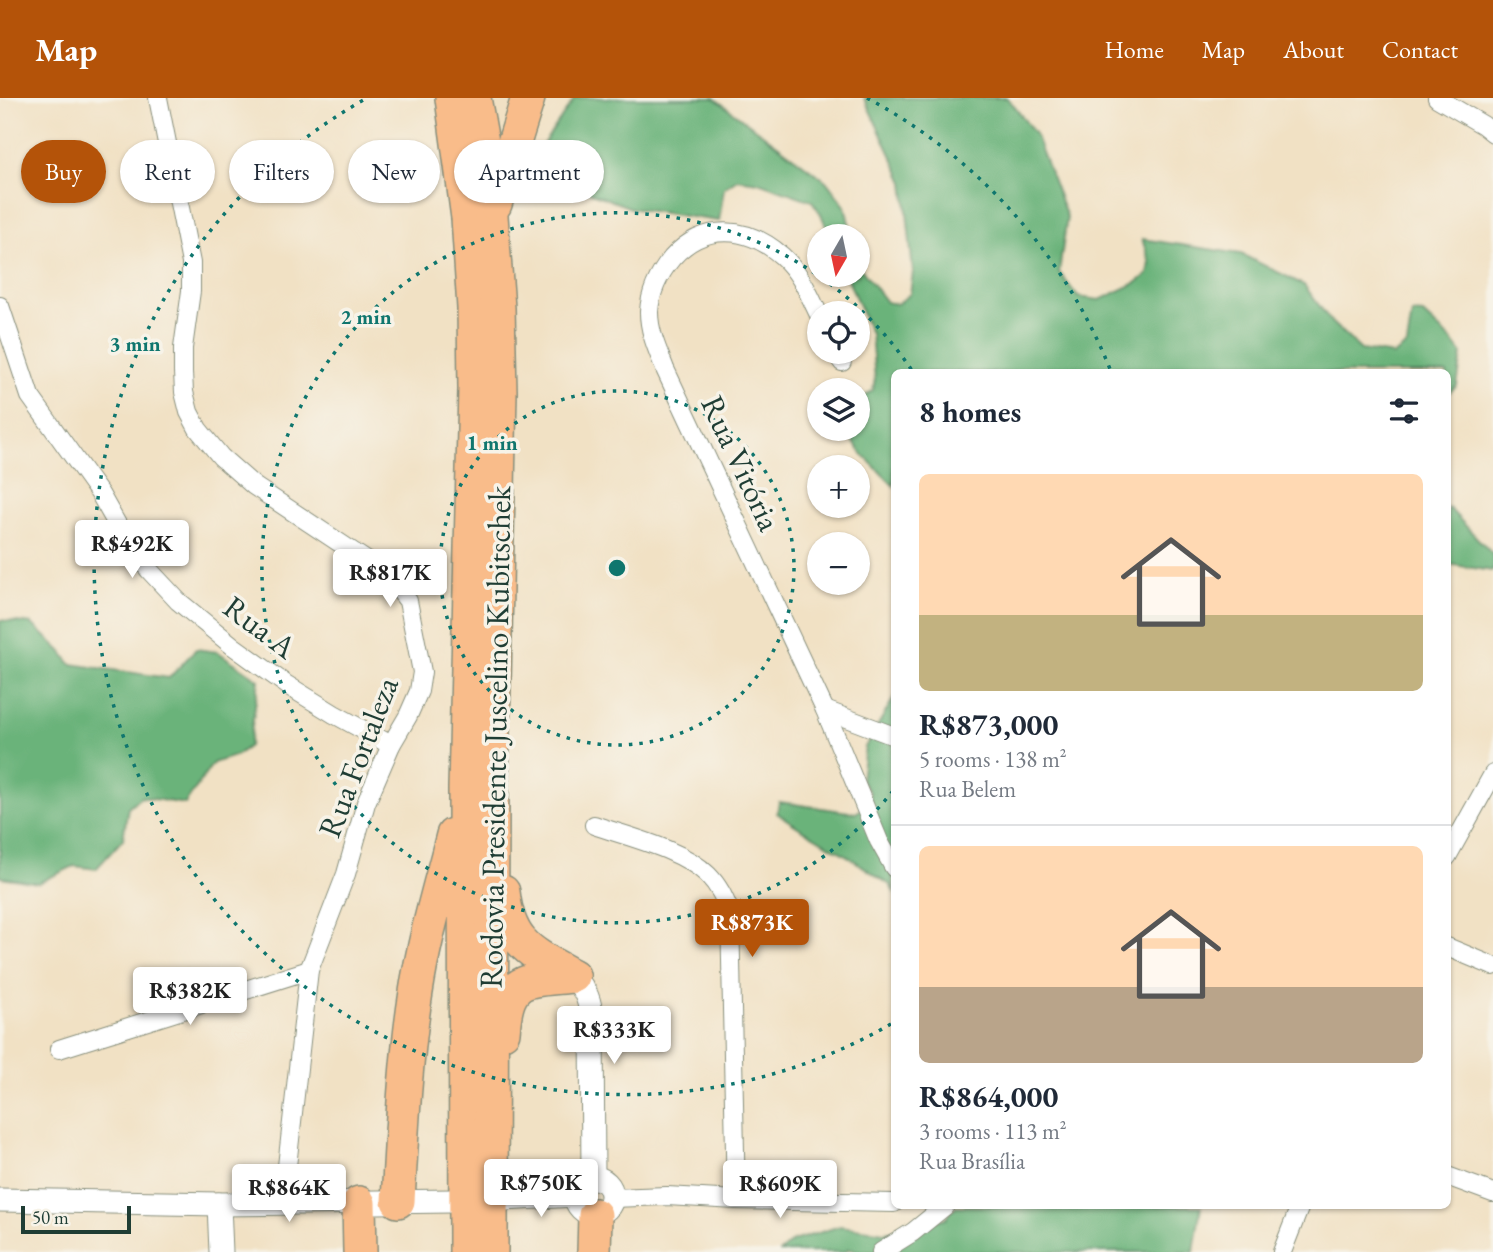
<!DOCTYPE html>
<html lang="en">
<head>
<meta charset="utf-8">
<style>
	:root { --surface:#fff; --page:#f6f6f7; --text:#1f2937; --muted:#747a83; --line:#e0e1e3; --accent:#b45309 }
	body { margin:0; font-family:"EB Garamond",serif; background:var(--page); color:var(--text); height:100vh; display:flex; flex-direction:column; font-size:26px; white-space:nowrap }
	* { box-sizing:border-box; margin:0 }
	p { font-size:23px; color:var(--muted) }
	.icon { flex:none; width:38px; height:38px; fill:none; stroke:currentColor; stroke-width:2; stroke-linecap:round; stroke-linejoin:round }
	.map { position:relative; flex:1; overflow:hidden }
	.side { position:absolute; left:891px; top:271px; width:560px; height:840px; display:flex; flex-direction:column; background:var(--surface); border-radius:10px; box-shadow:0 2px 5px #0004 }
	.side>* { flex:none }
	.guide { position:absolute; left:21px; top:42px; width:665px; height:63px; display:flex; gap:14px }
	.needle { width:46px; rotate:189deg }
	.fabs { position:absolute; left:807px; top:126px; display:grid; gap:14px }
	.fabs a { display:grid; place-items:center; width:63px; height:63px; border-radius:50%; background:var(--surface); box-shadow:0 2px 5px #0004; font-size:35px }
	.scale { position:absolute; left:21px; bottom:18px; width:110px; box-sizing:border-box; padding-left:7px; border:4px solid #1f3d34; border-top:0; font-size:19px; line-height:24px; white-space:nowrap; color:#1f3d34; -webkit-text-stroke:5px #f7f3e8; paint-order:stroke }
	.price { position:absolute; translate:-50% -60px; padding:0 16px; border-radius:7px; background:#fff; color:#222; font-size:23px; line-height:46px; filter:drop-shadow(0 2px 4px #0008) }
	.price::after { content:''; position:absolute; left:50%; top:42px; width:21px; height:16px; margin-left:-10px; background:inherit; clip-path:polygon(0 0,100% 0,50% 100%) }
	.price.active { background:var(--accent); color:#fff }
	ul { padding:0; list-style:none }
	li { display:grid; align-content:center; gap:14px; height:371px; padding:0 28px }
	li+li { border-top:2px solid var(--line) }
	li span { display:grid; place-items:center; height:217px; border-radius:10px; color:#555 }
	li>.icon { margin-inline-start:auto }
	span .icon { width:126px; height:126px; fill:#fffc; stroke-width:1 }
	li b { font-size:30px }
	h2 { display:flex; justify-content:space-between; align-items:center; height:84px; padding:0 28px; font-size:30px }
	.pill { padding:0 24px; border-radius:32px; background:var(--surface); box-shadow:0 2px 5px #0004; font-size:24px; line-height:63px }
	.pill.active { background:var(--accent); color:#fff }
	header { display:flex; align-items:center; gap:42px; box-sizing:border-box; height:98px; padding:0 35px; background:var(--accent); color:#fff }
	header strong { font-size:33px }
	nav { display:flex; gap:38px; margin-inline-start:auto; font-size:24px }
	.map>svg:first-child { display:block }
</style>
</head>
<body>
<header>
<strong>Map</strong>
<nav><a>Home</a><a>Map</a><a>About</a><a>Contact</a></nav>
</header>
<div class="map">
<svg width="1493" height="1154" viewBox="0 0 1493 1154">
	<rect width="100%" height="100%" fill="#f7f3e8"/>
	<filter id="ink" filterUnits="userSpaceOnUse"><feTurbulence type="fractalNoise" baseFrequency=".0143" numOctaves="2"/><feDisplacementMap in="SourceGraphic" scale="14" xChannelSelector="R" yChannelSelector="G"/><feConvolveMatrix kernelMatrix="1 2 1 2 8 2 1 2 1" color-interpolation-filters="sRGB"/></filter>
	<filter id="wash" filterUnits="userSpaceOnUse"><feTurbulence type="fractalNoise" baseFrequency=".00686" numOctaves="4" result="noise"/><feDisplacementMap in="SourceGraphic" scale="28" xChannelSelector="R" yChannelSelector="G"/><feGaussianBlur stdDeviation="1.57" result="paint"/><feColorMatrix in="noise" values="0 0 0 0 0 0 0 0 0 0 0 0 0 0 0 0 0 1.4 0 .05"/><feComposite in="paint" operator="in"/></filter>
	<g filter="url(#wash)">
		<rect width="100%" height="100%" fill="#f1e1c4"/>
		<g fill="#6ab37a" stroke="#447857" stroke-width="2">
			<polygon points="575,0 714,0 826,83 845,108 852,138 830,138 821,116 812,103 758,84 737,81 724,90 719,123 631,110 536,74 539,52"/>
			<polygon points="864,0 1008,0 1035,36 1067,119 1059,174 1078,199 1100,202 1136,185 1148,176 1150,165 1142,141 1241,156 1304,187 1332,225 1361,252 1394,257 1407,247 1412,215 1423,216 1452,243 1462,256 1457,288 1447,296 1447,275 894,275 894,388 864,358 844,331 858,331 858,301 861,301 873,292 875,281 871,236 846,177 858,177 858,163 858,167 886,204 897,206 910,196 913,174 904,84"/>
			<polygon points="1447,410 1450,411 1493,457 1493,473 1447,466"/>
			<polygon points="0,522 32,526 61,553 71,566 169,580 196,551 218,554 259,582 249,648 237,657 213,665 185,706 141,699 128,709 123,741 96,771 74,768 38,785 0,779"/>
			<polygon points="894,600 894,794 890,787 849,759 798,729 777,715 779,704 856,715 868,706 870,695 861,682 865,649"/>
			<polygon points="956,1108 1201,1108 1194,1154 866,1154 848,1151 845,1154 780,1154 793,1143 840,1128 884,1134 898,1132 946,1120"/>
		</g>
	</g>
	<g filter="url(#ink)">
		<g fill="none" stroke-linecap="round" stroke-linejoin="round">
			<defs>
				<g id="minor">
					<polyline points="158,0 191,165 191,193 183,250 183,274 184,294 189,314 198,331 221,359 254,388 379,471 394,485 408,503 422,574 419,593 408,618 391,647 366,705 346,776 309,872 283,1104"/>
					<polyline points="1437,0 1483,27 1493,35"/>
					<polyline points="0,208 30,298 100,396 122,435 149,472 178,503 233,548 287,587 334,616 391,647"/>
					<path d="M819 217C809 196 800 174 782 158 748 128 704 124 672 160 659 176 650 193 649 214 649 234 658 253 665 271L825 612 879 743 894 770"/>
					<polyline points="837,254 842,264"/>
					<polyline points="825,612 894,638"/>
					<path d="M594 727C628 739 682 751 708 777 719 788 724 800 730 814L736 1102"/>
					<polyline points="1447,759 1493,676"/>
					<polyline points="1447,849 1493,868"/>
					<polyline points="59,951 309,872"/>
					<polyline points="1447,1078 1493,1095"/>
					<polyline points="612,1100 667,1098 736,1102 894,1105"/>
					<polyline points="881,1154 913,1134 945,1108"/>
					<polyline points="1282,1154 1300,1108"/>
				</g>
				<g id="tertiary">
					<path d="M573 878C587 893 590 903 592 923L593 1080"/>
					<circle cx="594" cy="1098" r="18"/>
					<polyline points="504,1101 575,1097"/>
					<polyline points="0,1102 219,1106 452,1103"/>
					<polyline points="219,1106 221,1154"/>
				</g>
				<g id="motorway">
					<polyline points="452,0 468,120 474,210 475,291 465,690 466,1154"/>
					<polyline points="474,0 483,50 491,118 498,210 500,294 492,685 491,1154"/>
					<polyline points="495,106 528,0"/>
					<path d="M503 794C509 847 531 854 573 878"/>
					<path d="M503 934C507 878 524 883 573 878"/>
					<path d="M398 1103C402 1033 405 963 416 894 424 841 440 789 453 737"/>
					<polyline points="359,1105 360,1154"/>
					<polyline points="594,1154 595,1117"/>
				</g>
			</defs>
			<use href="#minor" stroke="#888f7c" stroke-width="20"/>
			<use href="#tertiary" stroke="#888f7c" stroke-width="25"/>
			<use href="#motorway" stroke="#888f7c" stroke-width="36"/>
			<use href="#minor" stroke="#fff" stroke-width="18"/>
			<use href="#tertiary" stroke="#fff" stroke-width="23"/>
			<use href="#motorway" stroke="#f9bc8a" stroke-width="33"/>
		</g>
	</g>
	<g fill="none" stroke="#0f766e" stroke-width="3.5" stroke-dasharray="3.5 7">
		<circle cx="617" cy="470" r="177"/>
		<path d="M893 693A355 355 0 1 1 913 274"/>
		<path d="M891 926A532 532 0 1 1 367 0M867 0A532 532 0 0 1 1110 271"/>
	</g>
	<g text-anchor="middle" stroke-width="7" stroke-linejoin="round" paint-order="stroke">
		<g font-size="32" fill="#1f3d34" stroke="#f7f3e8">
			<text transform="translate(741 365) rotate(65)" y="11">Rua Vitória</text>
			<text transform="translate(260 529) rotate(37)" y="11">Rua A</text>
			<text transform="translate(495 639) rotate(-89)" y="11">Rodovia Presidente Juscelino Kubitschek</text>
			<text transform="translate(358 659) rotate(-69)" y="11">Rua Fortaleza</text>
		</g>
	</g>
	<circle cx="617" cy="470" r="10" fill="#0f766e" stroke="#f7f3e8" stroke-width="3.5"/>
	<g font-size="21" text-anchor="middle" font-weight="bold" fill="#0f766e" stroke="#f7f3e8" stroke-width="7" stroke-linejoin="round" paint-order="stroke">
		<text x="366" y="226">2 min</text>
		<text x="135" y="253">3 min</text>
		<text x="492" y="352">1 min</text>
	</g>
</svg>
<div class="fabs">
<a><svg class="needle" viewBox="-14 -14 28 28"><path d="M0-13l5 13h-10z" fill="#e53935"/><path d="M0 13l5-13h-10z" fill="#747a83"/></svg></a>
<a><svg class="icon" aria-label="locate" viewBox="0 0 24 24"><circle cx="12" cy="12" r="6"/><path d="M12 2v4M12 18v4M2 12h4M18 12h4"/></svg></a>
<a><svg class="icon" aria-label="layers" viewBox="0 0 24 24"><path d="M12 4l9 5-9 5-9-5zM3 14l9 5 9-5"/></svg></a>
<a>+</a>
<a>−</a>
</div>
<div class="scale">50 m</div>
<b class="price" style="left:132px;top:482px">R$492K</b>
<b class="price" style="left:390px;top:511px">R$817K</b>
<b class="price active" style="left:752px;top:861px">R$873K</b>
<b class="price" style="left:190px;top:929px">R$382K</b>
<b class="price" style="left:614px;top:968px">R$333K</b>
<b class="price" style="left:541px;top:1121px">R$750K</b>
<b class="price" style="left:780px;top:1122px">R$609K</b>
<b class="price" style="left:289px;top:1126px">R$864K</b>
<div class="guide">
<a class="pill active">Buy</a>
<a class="pill">Rent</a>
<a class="pill">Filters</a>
<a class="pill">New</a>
<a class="pill">Apartment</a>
</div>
<section class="side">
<h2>8 homes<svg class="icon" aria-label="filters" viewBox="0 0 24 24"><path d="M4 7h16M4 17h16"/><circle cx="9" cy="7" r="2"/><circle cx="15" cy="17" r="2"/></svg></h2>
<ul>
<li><span style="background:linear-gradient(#ffd9b3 65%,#c2b280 0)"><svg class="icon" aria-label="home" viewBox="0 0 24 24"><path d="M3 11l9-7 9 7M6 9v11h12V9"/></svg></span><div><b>R$873,000</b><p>5 rooms · 138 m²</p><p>Rua Belem</p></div></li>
<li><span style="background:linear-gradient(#ffd9b3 65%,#b9a48a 0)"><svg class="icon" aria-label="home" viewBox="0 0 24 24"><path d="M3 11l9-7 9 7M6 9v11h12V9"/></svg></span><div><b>R$864,000</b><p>3 rooms · 113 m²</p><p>Rua Brasília</p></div></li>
</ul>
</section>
</div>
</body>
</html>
